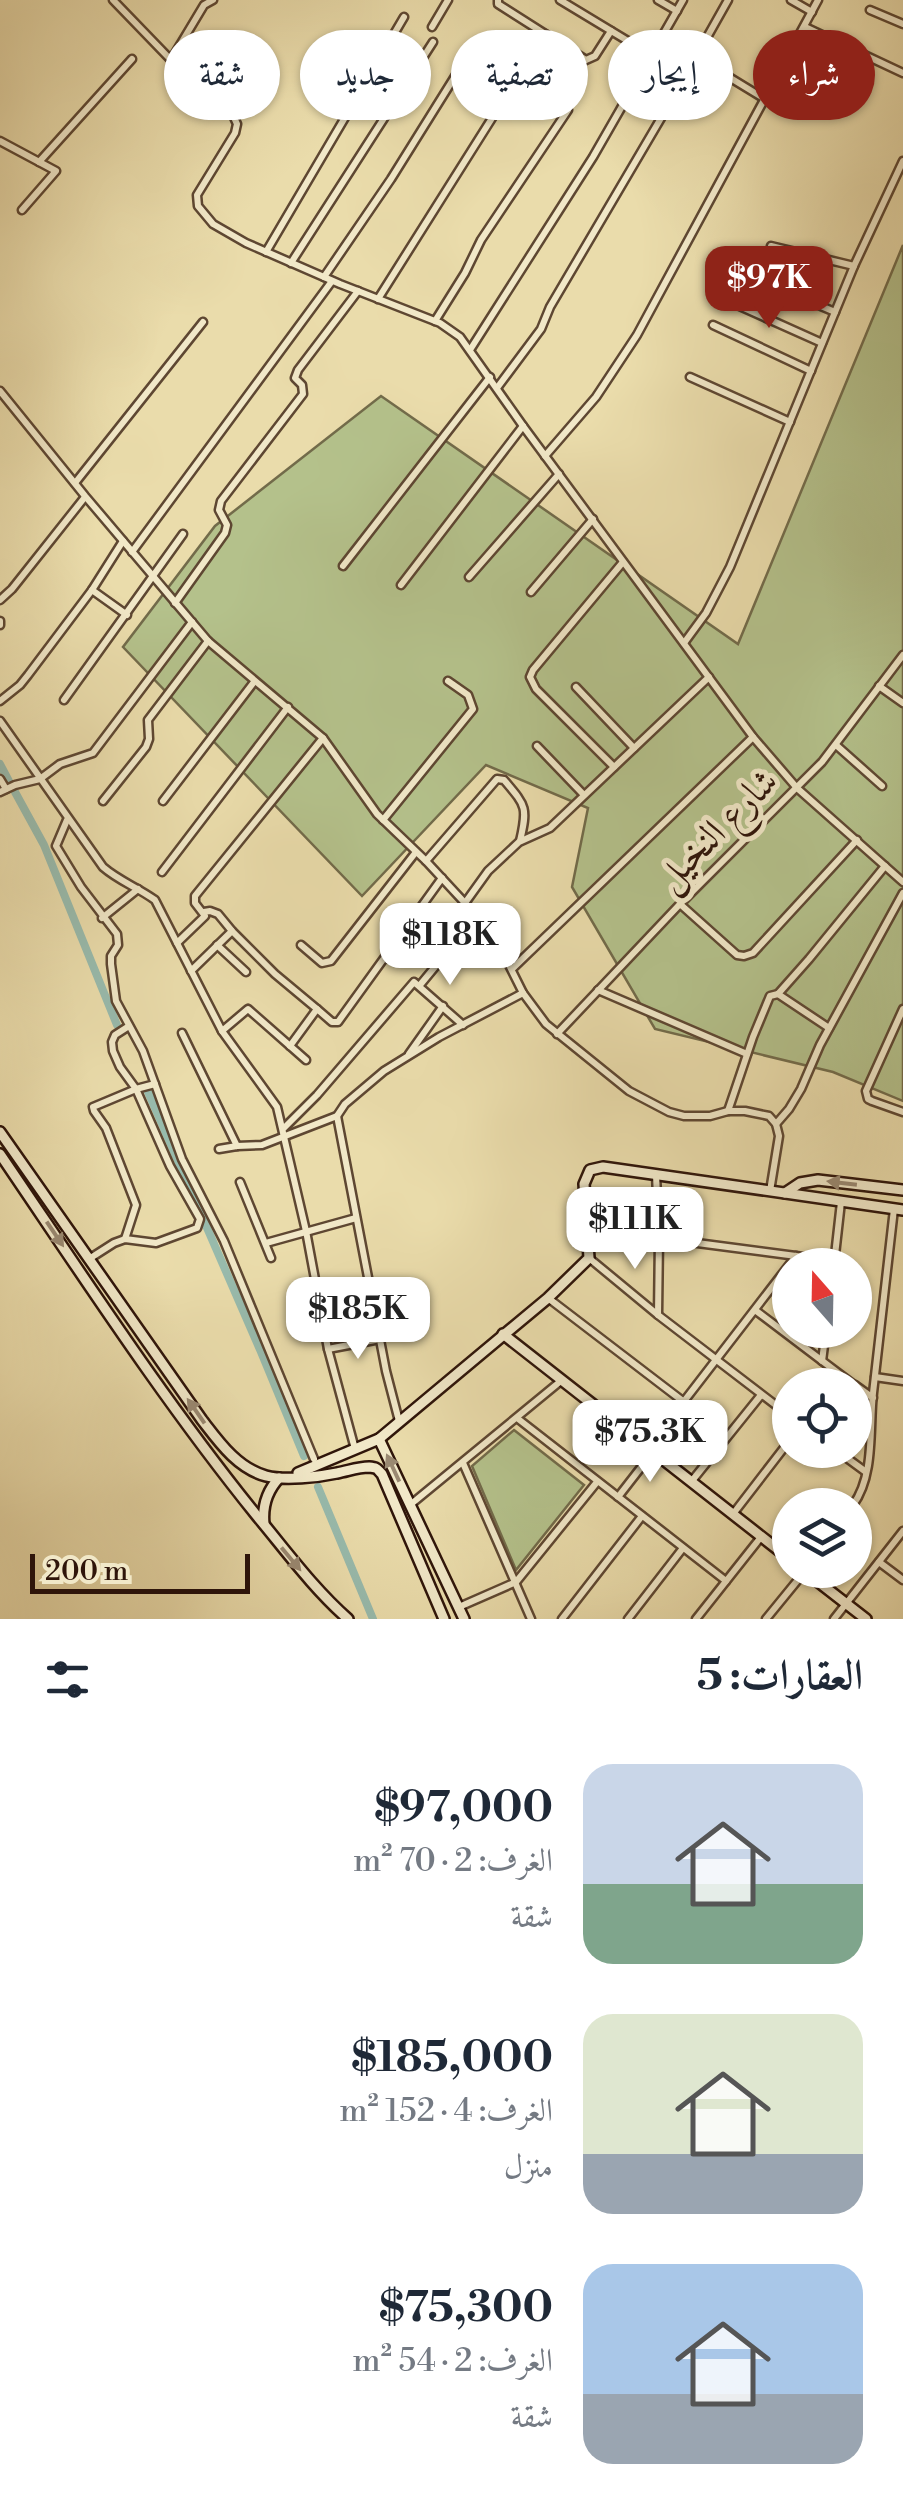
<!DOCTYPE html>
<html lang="ar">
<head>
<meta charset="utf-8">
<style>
	:root { --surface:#fff; --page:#f6f6f7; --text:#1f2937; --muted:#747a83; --accent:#8f2418 }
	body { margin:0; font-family:"Libre Bodoni",Amiri,serif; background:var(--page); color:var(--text); direction:rtl; height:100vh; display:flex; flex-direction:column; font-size:38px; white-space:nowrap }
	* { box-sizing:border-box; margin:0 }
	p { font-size:32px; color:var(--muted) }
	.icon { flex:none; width:55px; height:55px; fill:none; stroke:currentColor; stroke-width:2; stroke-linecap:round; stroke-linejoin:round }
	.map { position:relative; height:1619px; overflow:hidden; direction:ltr }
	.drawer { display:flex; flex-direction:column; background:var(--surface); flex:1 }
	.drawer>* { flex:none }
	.banner { position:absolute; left:30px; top:30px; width:845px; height:90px; direction:rtl; display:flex; gap:20px }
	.needle { width:65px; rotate:340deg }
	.fabs { position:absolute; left:772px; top:1248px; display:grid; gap:20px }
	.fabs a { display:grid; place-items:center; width:100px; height:100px; border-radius:50%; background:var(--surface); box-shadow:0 2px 8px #0004; font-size:50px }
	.scale { position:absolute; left:30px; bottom:25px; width:220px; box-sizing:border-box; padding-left:10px; border:5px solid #2f150a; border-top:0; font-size:28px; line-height:35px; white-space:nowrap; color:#2f150a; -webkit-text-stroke:8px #f1e8c8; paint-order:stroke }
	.price { position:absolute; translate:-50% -85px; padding:0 22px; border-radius:20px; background:#fff; color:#222; font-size:32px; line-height:65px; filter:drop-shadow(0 2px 5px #0008) }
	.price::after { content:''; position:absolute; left:50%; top:60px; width:30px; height:22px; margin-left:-15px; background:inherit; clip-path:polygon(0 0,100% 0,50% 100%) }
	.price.on { background:var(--accent); color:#fff }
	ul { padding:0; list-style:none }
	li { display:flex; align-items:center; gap:30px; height:250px; padding:0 40px }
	li span { display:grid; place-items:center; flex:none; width:280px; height:200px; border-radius:30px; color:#555 }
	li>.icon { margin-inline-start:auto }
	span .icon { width:120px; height:120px; fill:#fffc; stroke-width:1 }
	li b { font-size:42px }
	h2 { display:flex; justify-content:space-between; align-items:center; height:120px; padding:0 40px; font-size:42px }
	.chip { padding:0 35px; border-radius:45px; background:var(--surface); box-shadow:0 2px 8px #0004; font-size:35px; line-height:90px }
	.chip.on { background:var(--accent); color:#fff }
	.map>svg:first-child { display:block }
</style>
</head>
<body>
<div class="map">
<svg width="903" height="1619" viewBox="0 0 903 1619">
	<rect width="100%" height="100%" fill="#eadcab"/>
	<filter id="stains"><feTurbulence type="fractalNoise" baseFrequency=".002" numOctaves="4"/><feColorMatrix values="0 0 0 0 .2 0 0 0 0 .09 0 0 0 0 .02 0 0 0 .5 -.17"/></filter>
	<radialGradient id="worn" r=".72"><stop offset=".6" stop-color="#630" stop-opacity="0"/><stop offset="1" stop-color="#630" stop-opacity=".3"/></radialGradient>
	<g fill="#b4c18b" stroke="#726b4a" stroke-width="2.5">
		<polygon points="903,245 903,1101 833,1072 655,1029 572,887 588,808 486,765 362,896 123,647 215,526 381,396 738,644"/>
		<polygon points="514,1430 584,1485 516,1570 472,1466"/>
	</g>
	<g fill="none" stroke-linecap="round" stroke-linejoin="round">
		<g stroke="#98bbad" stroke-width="8">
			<polyline points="0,764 9,781"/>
			<polyline points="15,792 44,845 117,1025"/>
			<polyline points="148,1092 261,1352 304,1456"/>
			<polyline points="318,1487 373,1619"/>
		</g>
		<defs>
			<g id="street">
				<polyline points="113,0 171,60 213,94 232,113 237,124 235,133 197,195 198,206 213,224 246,243 340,284 440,323 460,337 523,426 753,737 797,788 903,882"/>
				<polyline points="498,0 498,4 586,60 595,56 611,31"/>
				<polyline points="560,0 651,55"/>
				<polyline points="658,0 677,11"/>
				<polyline points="791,0 812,12"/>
				<polyline points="870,10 903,24"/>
				<polyline points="432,27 448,0"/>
				<polyline points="805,27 903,73"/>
				<polyline points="171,60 204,5 213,0"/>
				<polyline points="719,71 765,99"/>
				<polyline points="0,141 56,171 22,210"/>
				<polyline points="39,162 132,59"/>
				<polyline points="771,246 854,266"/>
				<polyline points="266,252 404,17"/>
				<polyline points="291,263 433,42"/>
				<polyline points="740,272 835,312"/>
				<polyline points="324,277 391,179 459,70"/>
				<polyline points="378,299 545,34"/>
				<polyline points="726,300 822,343"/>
				<polyline points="435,321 465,273 481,240 568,110"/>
				<polyline points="713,325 811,371"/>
				<polyline points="470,350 593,157 683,0"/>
				<polyline points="690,377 790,422"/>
				<polyline points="497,388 541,329 550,307 674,96 728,0"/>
				<polyline points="0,391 85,496 208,641 323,738 377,814 426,861 477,916 505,957 523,993 546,1024 629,1091 669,1112 684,1116 710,1116 728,1111 745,1111 769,1116 776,1124 779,1136 770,1191"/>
				<polyline points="545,456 596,397 637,335 818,0"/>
				<polyline points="75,483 203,322"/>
				<polyline points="132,552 332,281"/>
				<polyline points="343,566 490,377"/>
				<polyline points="469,577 559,474"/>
				<polyline points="401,585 523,426"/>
				<polyline points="92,590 127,615"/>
				<polyline points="531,592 593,519"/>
				<polyline points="0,600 12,589 85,497"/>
				<polyline points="175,603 225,533 227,525 219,510 221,501 303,394 302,385 295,378 298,370 358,291"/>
				<polyline points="0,621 0,625"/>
				<polyline points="684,643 706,613 730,567 854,266 903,161"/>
				<polyline points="879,686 903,703"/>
				<polyline points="576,687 634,748"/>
				<polyline points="64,700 183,534"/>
				<polyline points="0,701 20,685 28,675 92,590 123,541"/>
				<path d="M0 721 103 867C119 881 137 887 155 900L222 1031 277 1107 306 1231 328 1349 355 1449"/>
				<polyline points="836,745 882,786"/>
				<polyline points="537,746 584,795"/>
				<polyline points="614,767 536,689 530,677 533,670 623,562"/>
				<polyline points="0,779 6,789"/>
				<polyline points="0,792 15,785 40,779 60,764 93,753 192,622"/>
				<polyline points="103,801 146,747 149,739 148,720 208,641"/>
				<polyline points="163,801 254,682"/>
				<polyline points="67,820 56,846 81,887 117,934 118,945 111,956 111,964 116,1001 143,1051 182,1159 224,1241 314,1459"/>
				<polyline points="383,820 473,709 468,695 448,681"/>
				<path d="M426 861 497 779 504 780C526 806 528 807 520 841"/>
				<polyline points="162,872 288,707"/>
				<polyline points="465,903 488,871 519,842 550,828 709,677"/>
				<polyline points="680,904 737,955 744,956 753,953 857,840"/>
				<polyline points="204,912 210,911 218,914 232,931 275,974 317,1009"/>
				<polyline points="102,918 138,889"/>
				<polyline points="177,943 205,916 195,903 195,896 323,738"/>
				<polyline points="217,945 246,972"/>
				<polyline points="301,945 322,963 331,961 416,852"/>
				<polyline points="512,969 753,737"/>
				<polyline points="191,971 232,931"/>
				<polyline points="420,985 477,916"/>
				<polyline points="598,990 747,1054"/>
				<polyline points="778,994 829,1028"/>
				<polyline points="903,1009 866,1091 868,1099 872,1101 903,1112"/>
				<polyline points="222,1031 248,1009 306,1060"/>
				<polyline points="182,1033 237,1146"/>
				<polyline points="557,1034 680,904 822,762 903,655"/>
				<polyline points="290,1046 317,1009 332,1022 338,1022 442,878"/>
				<polyline points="409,1054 443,1006"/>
				<polyline points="728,1111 753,1037 770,996 778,994 809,959 885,866"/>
				<polyline points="337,1116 386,1371 399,1421"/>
				<polyline points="776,1124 789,1109 801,1089 820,1045 903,893"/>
				<polyline points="284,1128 317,1095 414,982 463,1025"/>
				<polyline points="219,1149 237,1146 262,1145 337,1116 345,1104 384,1071 439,1037 523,993"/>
				<polyline points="656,1175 659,1238 658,1315"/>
				<polyline points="240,1182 271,1258"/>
				<polyline points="659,1238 834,1261"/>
				<polyline points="125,1239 136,1205 106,1128 94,1111 93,1107 136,1089 155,1084"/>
				<polyline points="266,1243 356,1218"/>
				<polyline points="589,1258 658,1315 790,1416"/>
				<polyline points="89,1259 114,1243 125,1239 156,1243 197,1228 200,1219 170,1166 136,1089 120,1067 113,1051 112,1042 115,1035 129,1026"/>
				<polyline points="834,1264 841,1202"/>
				<polyline points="548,1298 684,1402"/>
				<polyline points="755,1310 854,1385"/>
				<polyline points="328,1349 380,1339"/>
				<polyline points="822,1361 826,1330"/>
				<polyline points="875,1377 903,1381"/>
				<polyline points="855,1385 873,1398"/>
				<polyline points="517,1418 726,1581"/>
				<polyline points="648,1448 796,1256"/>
				<polyline points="836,1450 866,1472"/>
				<polyline points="463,1463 531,1619"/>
				<polyline points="691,1482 761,1395"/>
				<polyline points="618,1497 653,1452"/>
				<polyline points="410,1505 562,1380"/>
				<path d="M853 1505C875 1475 869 1429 873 1393 880 1331 887 1270 894 1209"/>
				<polyline points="733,1514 790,1440"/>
				<polyline points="879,1562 903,1580"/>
				<polyline points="459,1607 516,1582 597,1482"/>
				<polyline points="562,1619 642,1516"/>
				<polyline points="628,1619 683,1548"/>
				<polyline points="696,1619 761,1537"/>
				<polyline points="766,1619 806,1570"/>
				<polyline points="834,1619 903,1531"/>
			</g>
			<g id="secondary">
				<path d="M0 1132 202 1420C219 1442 237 1468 266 1476 285 1481 318 1477 337 1473 348 1471 358 1467 369 1467 378 1468 376 1468 382 1474L444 1619"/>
				<path d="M0 1154C83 1276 164 1401 257 1516 287 1552 313 1588 348 1619"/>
				<polyline points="785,1193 800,1183 818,1180 903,1190"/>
				<polyline points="503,1334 790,1559"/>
				<polyline points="379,1439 548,1298 589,1258 584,1184 590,1170 603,1167 903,1210"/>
				<polyline points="298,1473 379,1439 464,1619"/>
				<path d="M264 1524C262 1505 267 1491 279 1478"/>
				<polyline points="803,1570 866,1619"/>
			</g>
		</defs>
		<use href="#street" stroke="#5e4732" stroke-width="11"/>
		<use href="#secondary" stroke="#2f150a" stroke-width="14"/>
		<use href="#street" stroke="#f1e8c8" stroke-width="6"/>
		<use href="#secondary" stroke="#f1e8c8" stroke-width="9"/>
	</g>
	<defs><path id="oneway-solid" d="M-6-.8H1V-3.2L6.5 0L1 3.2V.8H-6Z" transform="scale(2.5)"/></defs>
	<g fill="#9a8972">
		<use href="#oneway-solid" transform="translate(842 1183) rotate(-173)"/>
		<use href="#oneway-solid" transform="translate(55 1234) rotate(56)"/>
		<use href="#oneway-solid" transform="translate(196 1411) rotate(-125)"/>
		<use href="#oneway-solid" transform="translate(393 1468) rotate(-115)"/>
		<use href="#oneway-solid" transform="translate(291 1559) rotate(50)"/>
	</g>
	<g text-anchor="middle" stroke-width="10" stroke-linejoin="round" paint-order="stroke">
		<g font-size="38" fill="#2f150a" stroke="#f1e8c8">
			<text transform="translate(716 829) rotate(-45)" y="13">شارع النخيل</text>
		</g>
	</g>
	<rect width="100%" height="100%" filter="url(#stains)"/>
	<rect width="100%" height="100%" fill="url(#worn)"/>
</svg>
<div class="fabs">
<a><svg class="needle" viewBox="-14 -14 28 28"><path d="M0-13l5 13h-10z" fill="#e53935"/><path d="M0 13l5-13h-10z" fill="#747a83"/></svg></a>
<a><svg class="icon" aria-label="locate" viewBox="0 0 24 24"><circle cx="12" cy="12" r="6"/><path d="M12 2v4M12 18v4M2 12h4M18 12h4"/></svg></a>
<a><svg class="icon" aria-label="layers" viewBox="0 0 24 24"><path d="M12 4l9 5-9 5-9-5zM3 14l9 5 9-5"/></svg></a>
</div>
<div class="scale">200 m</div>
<b class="price on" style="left:769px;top:331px">$97K</b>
<b class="price" style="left:450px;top:988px">$118K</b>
<b class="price" style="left:635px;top:1272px">$111K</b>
<b class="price" style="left:358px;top:1362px">$185K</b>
<b class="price" style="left:650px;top:1485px">$75.3K</b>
<div class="banner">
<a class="chip on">شراء</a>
<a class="chip">إيجار</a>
<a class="chip">تصفية</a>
<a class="chip">جديد</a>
<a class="chip">شقة</a>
</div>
</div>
<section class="drawer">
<h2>العقارات: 5<svg class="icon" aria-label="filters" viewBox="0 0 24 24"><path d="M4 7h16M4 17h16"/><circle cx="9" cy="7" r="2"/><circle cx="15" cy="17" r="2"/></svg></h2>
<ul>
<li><span style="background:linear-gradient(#c9d6e8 60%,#7fa58c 0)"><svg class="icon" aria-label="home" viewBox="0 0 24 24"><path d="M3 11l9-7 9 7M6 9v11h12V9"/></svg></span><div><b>$97,000</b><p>الغرف: 2 · 70 m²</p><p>شقة</p></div></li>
<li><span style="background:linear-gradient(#dfe7d0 70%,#9aa5b1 0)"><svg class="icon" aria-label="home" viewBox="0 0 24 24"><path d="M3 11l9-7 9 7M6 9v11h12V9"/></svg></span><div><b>$185,000</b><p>الغرف: 4 · 152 m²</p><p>منزل</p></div></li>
<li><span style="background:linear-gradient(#a9c7e8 65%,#9aa5b1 0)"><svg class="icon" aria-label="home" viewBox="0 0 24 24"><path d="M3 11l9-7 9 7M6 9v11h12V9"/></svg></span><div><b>$75,300</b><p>الغرف: 2 · 54 m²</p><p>شقة</p></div></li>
</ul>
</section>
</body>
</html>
